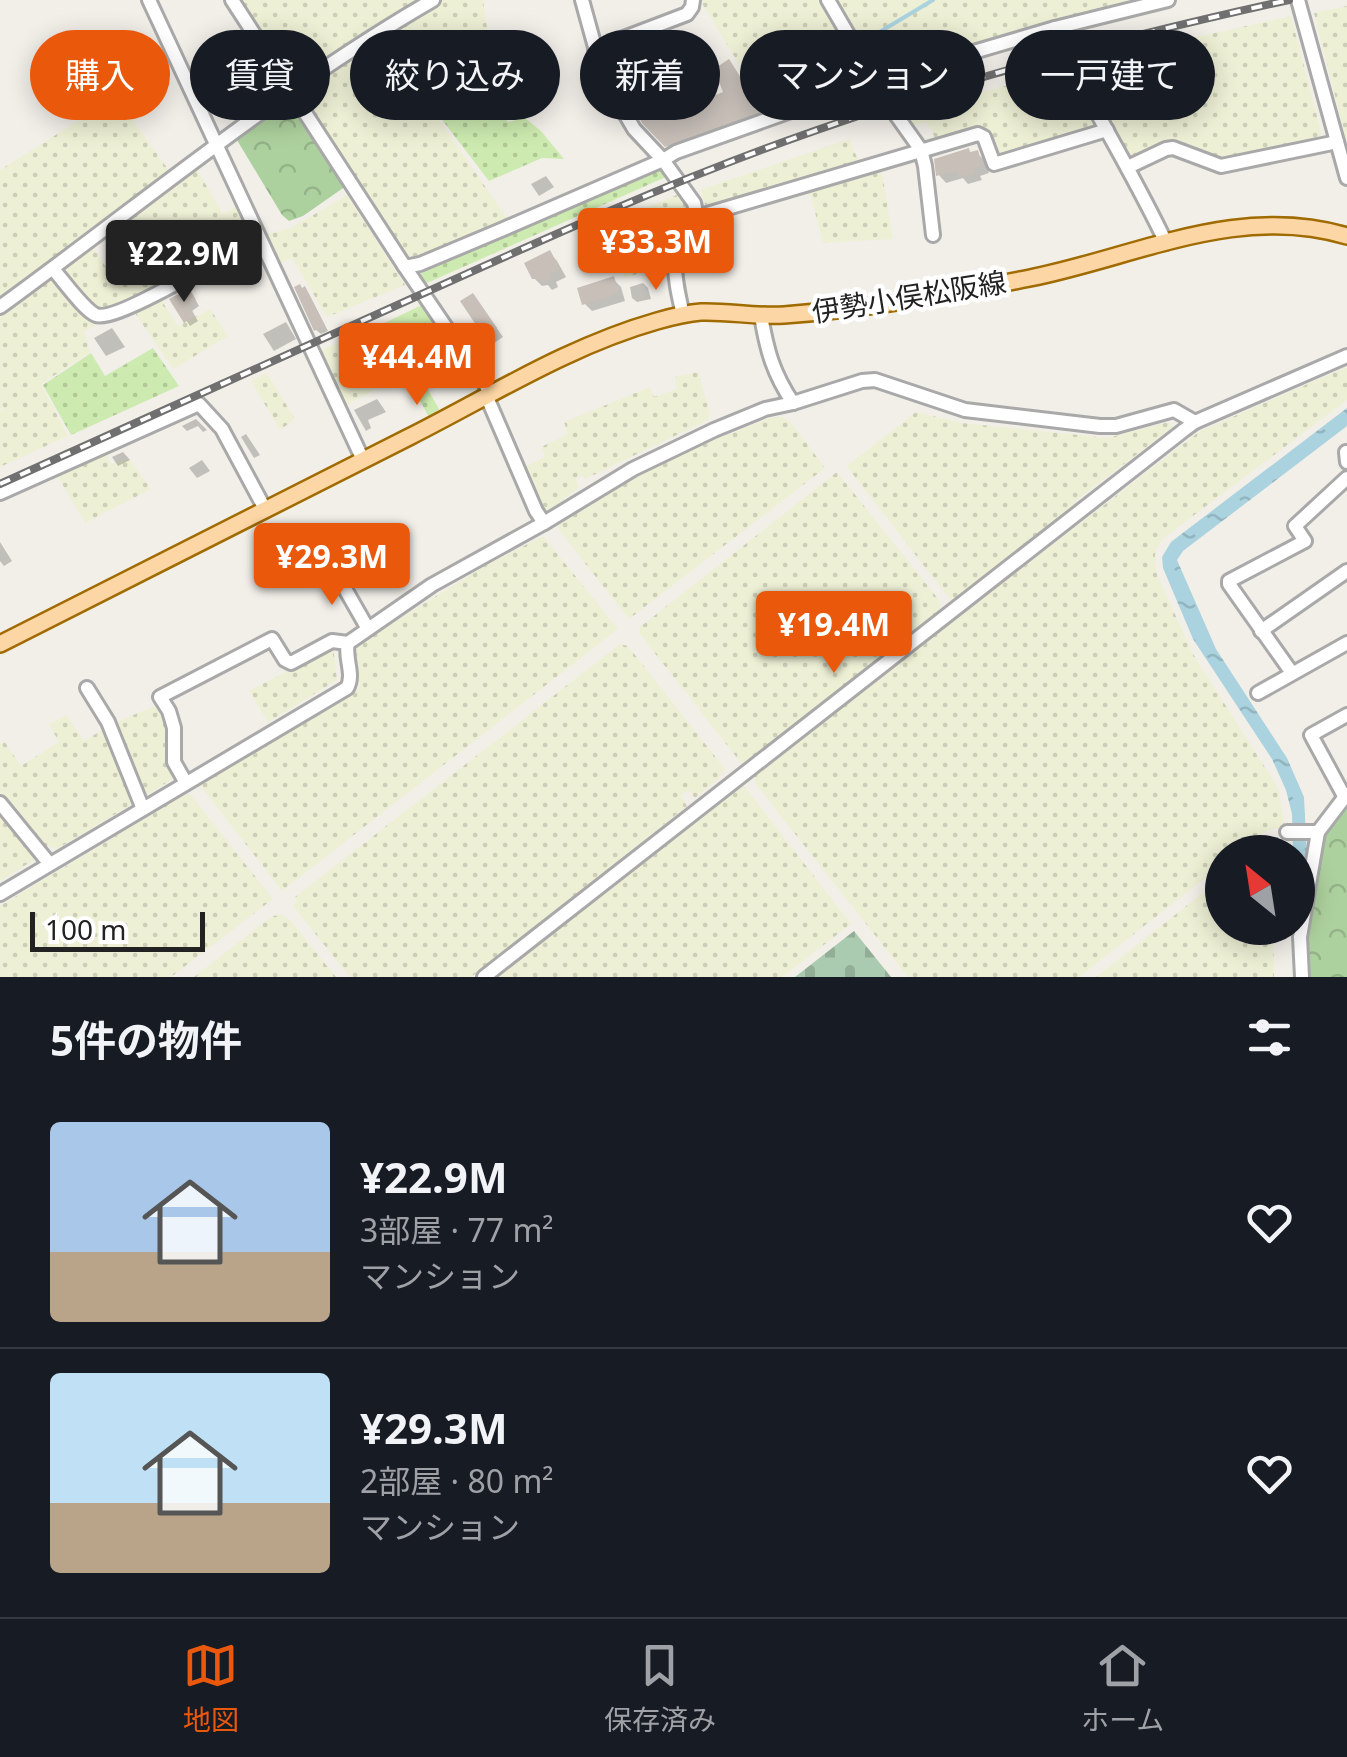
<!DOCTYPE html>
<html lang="ja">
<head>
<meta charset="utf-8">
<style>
	:root { --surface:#171b24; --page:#242831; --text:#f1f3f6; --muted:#9ea1a6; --line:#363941; --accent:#ea580c }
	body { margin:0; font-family:"Noto Sans","Noto Sans JP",sans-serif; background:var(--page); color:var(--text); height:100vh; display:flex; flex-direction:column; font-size:38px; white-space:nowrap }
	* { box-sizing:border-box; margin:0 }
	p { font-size:32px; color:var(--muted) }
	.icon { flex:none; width:55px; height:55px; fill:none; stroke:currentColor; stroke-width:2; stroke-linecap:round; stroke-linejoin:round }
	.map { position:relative; height:977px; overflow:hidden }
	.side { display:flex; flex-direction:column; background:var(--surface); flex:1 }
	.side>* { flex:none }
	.hud { position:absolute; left:30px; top:30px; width:1288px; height:90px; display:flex; gap:20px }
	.needle { width:65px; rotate:330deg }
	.controls { position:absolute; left:1205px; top:835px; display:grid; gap:20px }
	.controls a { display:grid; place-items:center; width:110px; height:110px; border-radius:50%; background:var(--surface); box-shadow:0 5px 25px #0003; font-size:50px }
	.scale { position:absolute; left:30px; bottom:25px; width:175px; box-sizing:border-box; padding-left:10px; border:5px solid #222; border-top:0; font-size:28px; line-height:35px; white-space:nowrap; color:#222; -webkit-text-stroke:8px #fff; paint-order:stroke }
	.price { position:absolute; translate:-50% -85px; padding:0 22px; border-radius:10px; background:var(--accent); color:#fff; font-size:32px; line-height:65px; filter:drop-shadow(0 2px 5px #0008) }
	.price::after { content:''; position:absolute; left:50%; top:60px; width:30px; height:22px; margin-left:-15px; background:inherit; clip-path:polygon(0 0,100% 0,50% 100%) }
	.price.selected { background:#222; color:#fff }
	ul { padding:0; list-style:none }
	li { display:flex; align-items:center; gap:30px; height:250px; padding:0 50px }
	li+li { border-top:2px solid var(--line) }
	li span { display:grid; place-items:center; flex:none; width:280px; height:200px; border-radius:10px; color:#555 }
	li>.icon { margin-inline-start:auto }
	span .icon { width:120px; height:120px; fill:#fffc; stroke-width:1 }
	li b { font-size:42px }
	h2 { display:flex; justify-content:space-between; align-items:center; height:120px; padding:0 50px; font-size:42px }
	.pill { padding:0 35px; border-radius:45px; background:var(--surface); box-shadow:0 5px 25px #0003; font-size:35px; line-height:90px }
	.pill.selected { background:var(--accent); color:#fff }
	.tabs { display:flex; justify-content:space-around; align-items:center; height:140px; border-top:2px solid var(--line); background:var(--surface); font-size:28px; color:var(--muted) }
	.tabs a { display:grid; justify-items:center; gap:5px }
	.tabs .selected { color:var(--accent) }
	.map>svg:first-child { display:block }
</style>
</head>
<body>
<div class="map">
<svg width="1347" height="977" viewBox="0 0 1347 977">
	<defs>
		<pattern id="farmland-dots" width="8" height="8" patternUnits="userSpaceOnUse" patternTransform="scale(2.5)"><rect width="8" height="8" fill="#eef0d5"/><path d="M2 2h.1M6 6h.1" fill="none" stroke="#ccceb7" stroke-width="1.8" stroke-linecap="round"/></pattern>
		<pattern id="grass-dots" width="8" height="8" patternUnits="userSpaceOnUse" patternTransform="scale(2.5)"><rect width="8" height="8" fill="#cdebb0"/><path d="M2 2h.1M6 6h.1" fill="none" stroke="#b0c997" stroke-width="1.8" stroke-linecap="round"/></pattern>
		<pattern id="forest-crowns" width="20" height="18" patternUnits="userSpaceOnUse" patternTransform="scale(2.5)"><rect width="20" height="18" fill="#add19e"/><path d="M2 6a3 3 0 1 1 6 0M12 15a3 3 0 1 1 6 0" fill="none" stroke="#95b388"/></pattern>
		<pattern id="cemetery-stones" width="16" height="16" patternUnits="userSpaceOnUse" patternTransform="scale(2.5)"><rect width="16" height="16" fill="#aacbaf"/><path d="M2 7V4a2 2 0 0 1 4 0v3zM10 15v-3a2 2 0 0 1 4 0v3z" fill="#92ae96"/></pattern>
		<pattern id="water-ripples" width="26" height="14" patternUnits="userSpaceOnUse" patternTransform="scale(2.5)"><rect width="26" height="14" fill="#aad3df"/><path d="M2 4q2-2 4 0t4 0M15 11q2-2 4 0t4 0" fill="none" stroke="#92b5bf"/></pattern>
	</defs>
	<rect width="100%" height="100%" fill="#f2efe9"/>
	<g fill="url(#farmland-dots)">
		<polygon points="239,0 483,0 489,42 432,110 509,221 416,260 404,256 335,145"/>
		<polygon points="700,0 1143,0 1052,22 907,65 768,112"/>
		<polygon points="1347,6 1347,143 1314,13"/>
		<polygon points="1291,16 1321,132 1319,141 1222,161 1174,142 1131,156 1112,126 998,157 980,128 935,138 927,122 912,126 904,113 1054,73 1098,59"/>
		<polygon points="116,97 170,172 0,301 0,170"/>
		<polygon points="849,139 859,162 882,173 893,239 823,243 811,197 797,184 707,209 700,190"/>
		<polygon points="196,168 223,214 236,207 251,238 84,332 90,352 41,384 68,436 0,467 0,412 5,408 0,410 0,317 93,247 111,275 133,264 117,228"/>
		<polygon points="679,194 689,213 672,263 624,278 607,224"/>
		<polygon points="347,195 405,285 327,317 292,258 278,264 265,234 291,228"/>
		<polygon points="158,295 178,326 210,309 228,336 173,369 135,313"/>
		<polygon points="374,327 387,345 379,357 390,382 346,405 321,350"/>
		<polygon points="1347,367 1347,400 1165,537 1157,547 1155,555 1156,572 1193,654 1278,788 1285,826 1266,831 1238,852 1222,852 1222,865 1079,977 908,977 755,783 754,778 756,773 1200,431"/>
		<polygon points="698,372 710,413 708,420 585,479 582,475 576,478 579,488 542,515 523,468 545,457 541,447 568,434 564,422 650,387 654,397 677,389 675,377"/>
		<polygon points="267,373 295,419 280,430 251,381"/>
		<polygon points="916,412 962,423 1107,438 1169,422 1173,427 1074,502 1076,506 954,600 949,598 848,468 848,465"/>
		<polygon points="772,417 783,417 792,424 825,468 629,619 562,534 557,526 596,499 644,473 695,448"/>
		<polygon points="102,449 111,464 129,459 151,489 85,523 54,470"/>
		<polygon points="837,472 939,600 940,608 938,613 744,763 741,763 639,633 640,627"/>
		<polygon points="543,536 618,629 282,891 200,785 353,694 360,686 355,652 362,642 483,567"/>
		<polygon points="620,644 628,646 725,769 718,779 695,798 688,790 681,796 687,806 471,977 350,977 293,906 297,902 295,897"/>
		<polygon points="333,647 337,680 268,722 249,691"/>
		<polygon points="155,706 164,721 167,761 174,778 144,797 114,723"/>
		<polygon points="66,715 84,741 107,727 134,797 129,806 57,849 49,846 43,848 0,792 0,744 4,741 21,766 59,742 49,724"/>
		<polygon points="739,786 745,787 851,924 782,977 496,977"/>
		<polygon points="185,794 191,795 273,899 171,977 0,977 0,906"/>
		<polygon points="0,814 37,858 0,881"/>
		<polygon points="1222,878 1222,928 1273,928 1274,977 1096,977"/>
		<polygon points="282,915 290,920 336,977 194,977 272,916"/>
	</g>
	<g fill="url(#grass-dots)">
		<polygon points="474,85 508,122 525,118 541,131 564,159 542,158 489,181 436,112"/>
		<polygon points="661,169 668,176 436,279 425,284 421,283 417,275"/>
		<polygon points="422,305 463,360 455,370 440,347 413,363 439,409 430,419 378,326"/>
		<polygon points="153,348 179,386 71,435 43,385 91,353 105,376"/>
	</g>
	<g fill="url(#forest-crowns)">
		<polygon points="289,97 346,186 303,216 289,221 282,215 237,140"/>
		<polygon points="1347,807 1347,977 1308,977 1306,931 1320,844 1339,813"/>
	</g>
	<polygon fill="url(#cemetery-stones)" points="854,931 891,977 795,977"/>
	<polygon fill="url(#water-ripples)" points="1347,408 1347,426 1183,551 1177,560 1216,649 1287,758 1304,797 1307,857 1298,901 1298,852 1293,852 1292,814 1286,790 1272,759 1193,639 1163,568 1162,557 1171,542"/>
	<g fill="#0003">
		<polygon points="733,67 764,116 672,151 644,121 633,87 638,92 653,121 727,94"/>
		<polygon points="977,153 985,161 989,173 980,176 982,180 968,184 963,178 946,183 939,175"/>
		<polygon points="546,176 554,187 539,196 531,184"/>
		<polygon points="550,253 557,261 566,277 556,282 558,287 552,290 548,285 542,286 534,278"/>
		<polygon points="613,279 621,287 625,301 592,311 584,303"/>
		<polygon points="643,283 648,288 651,299 637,302 632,298 630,287"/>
		<polygon points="305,289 309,294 328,331 321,334 316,330"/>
		<polygon points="193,295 199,306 192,311 198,321 190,326 173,300"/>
		<polygon points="480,304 503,337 494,343 486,335"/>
		<polygon points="286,322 296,339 274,351 263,334"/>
		<polygon points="112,328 125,347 106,356 94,338"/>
		<polygon points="441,353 451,364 430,377 420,365"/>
		<polygon points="377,399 386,412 368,420 371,428 366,431 354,410"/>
		<polygon points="196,419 207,430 203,432 198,426 187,431 182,426"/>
		<polygon points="246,434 260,455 254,458 241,437"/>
		<polygon points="123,452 130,460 118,466 112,457"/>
		<polygon points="202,460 210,471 197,478 189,468"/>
		<polygon points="0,542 12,561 4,566 0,561"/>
	</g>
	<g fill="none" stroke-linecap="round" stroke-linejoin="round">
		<g stroke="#aad3df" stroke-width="4">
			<polyline points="878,67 863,42 933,0"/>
			<polyline points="397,267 409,284"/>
		</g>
	</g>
	<g fill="#c7bfb8">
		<polygon points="729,59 762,111 665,147 642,123 622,88 634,84 652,119 723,92 714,69"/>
		<polygon points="969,148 970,152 978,150 982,165 974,168 976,173 958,177 956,171 936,176 934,159"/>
		<polygon points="550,250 560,269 550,274 552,279 542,283 540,279 532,279 524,263"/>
		<polygon points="614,276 619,293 582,305 577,288"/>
		<polygon points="300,284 302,288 305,286 325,326 314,331 294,287"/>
		<polygon points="189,288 196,300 189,305 195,316 184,323 169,299"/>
		<polygon points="473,293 497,328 484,337 460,301"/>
	</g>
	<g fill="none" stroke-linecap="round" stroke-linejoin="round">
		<defs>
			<g id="minor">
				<polyline points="149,0 363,460"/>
				<polyline points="232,0 405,267 490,392"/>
				<path d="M582 0 603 76 634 129 663 160 694 203 697 217C665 241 675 280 683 315"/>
				<polyline points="828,0 889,105 921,150 925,166 933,235"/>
				<polyline points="1298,0 1347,178"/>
				<path d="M1055 28C1087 102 1132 170 1166 243"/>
				<polyline points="595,49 687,14 692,7 693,0"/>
				<polyline points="1128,167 1166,149 1173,148 1221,166 1337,142"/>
				<polyline points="697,217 978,134 984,137 994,164 1107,130"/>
				<polyline points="405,267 420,264 501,230 663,160 676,152 875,81 1055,28 1168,0"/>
				<path d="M53 269C63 280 84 310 96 315 117 323 233 250 258 236"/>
				<path d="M0 307C143 203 279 89 433 0"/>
				<path d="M761 316C767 351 773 373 793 403"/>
				<polyline points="486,395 536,511 544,523"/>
				<polyline points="1346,452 1347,462"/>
				<polyline points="0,493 199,404 222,429 265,509"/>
				<polyline points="337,568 344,587 368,629"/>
				<polyline points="1261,631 1347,571"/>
				<polyline points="1292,673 1229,584 1229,581 1305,541 1295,526 1347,478"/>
				<polyline points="87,688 108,722 143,809"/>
				<polyline points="1258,693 1347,643"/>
				<polyline points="186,783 174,762 174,728 169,711 160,697 272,639 285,660 291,663 332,641 348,643"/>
				<polyline points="1344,796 1311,735 1347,715"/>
				<polyline points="0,803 49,863"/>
				<polyline points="1287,832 1318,832 1347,794"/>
				<path d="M0 894 347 688C355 674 344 658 348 643L432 585 544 523 633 469 714 430 765 409 793 403 862 381 875 380 965 410 1100 426H1116L1174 410 1195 422"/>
				<polyline points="484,977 1184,430 1195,422 1347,356"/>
				<polyline points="1302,977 1300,937 1318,832"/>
			</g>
			<path id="major" d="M0 644C137 574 274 505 411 436 492 395 569 346 657 321 671 317 686 313 701 312 729 311 756 317 784 315 866 309 949 294 1030 278 1135 257 1239 203 1347 236"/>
		</defs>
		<use href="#minor" stroke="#a9a9a9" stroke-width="18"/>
		<use href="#major" stroke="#a06b00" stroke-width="20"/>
		<use href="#minor" stroke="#fff" stroke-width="12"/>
		<use href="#major" stroke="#fcd6a4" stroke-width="15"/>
		<defs>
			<path id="rail" d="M0 484C138 422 275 360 413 298 546 238 679 178 817 130 971 76 1129 35 1289 0"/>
		</defs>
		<use href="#rail" stroke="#707070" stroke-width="8"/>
		<use href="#rail" stroke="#fff" stroke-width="4" stroke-dasharray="11" stroke-linecap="butt"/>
	</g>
	<g text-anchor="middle" stroke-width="9" stroke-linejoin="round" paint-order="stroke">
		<g font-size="28" fill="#222" stroke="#fff">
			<text transform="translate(909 297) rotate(-9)" y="10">伊勢小俣松阪線</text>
		</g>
	</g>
</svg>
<div class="controls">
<a><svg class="needle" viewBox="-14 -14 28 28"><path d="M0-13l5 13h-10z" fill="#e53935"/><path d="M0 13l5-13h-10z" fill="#9ea1a6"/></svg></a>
</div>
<div class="scale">100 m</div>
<b class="price" style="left:656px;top:293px">¥33.3M</b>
<b class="price selected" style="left:184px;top:305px">¥22.9M</b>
<b class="price" style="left:417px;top:408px">¥44.4M</b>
<b class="price" style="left:332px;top:608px">¥29.3M</b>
<b class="price" style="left:834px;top:676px">¥19.4M</b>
<div class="hud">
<a class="pill selected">購入</a>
<a class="pill">賃貸</a>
<a class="pill">絞り込み</a>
<a class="pill">新着</a>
<a class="pill">マンション</a>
<a class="pill">一戸建て</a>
</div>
</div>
<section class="side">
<h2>5件の物件<svg class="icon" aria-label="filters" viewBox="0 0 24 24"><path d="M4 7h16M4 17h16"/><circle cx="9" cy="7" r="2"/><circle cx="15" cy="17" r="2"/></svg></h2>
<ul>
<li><span style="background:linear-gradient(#a9c7e8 65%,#b9a48a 0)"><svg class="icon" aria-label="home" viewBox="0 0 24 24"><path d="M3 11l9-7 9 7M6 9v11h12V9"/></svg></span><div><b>¥22.9M</b><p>3部屋 · 77 m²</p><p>マンション</p></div><svg class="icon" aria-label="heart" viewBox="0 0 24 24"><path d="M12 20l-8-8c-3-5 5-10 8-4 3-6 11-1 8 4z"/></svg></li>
<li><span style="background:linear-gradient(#bfe0f5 65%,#b9a48a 0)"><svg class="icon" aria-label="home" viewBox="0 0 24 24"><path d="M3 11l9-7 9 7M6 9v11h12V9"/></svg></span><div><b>¥29.3M</b><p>2部屋 · 80 m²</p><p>マンション</p></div><svg class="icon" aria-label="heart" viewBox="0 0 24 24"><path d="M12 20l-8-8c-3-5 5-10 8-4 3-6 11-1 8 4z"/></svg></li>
</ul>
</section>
<nav class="tabs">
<a class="selected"><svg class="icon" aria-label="map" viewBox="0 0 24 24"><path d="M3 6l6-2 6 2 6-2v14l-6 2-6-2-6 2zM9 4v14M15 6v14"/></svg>地図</a>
<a><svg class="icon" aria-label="saved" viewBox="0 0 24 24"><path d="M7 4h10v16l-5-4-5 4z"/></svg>保存済み</a>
<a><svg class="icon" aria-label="home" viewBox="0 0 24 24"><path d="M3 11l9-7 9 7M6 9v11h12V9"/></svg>ホーム</a>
</nav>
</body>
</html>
